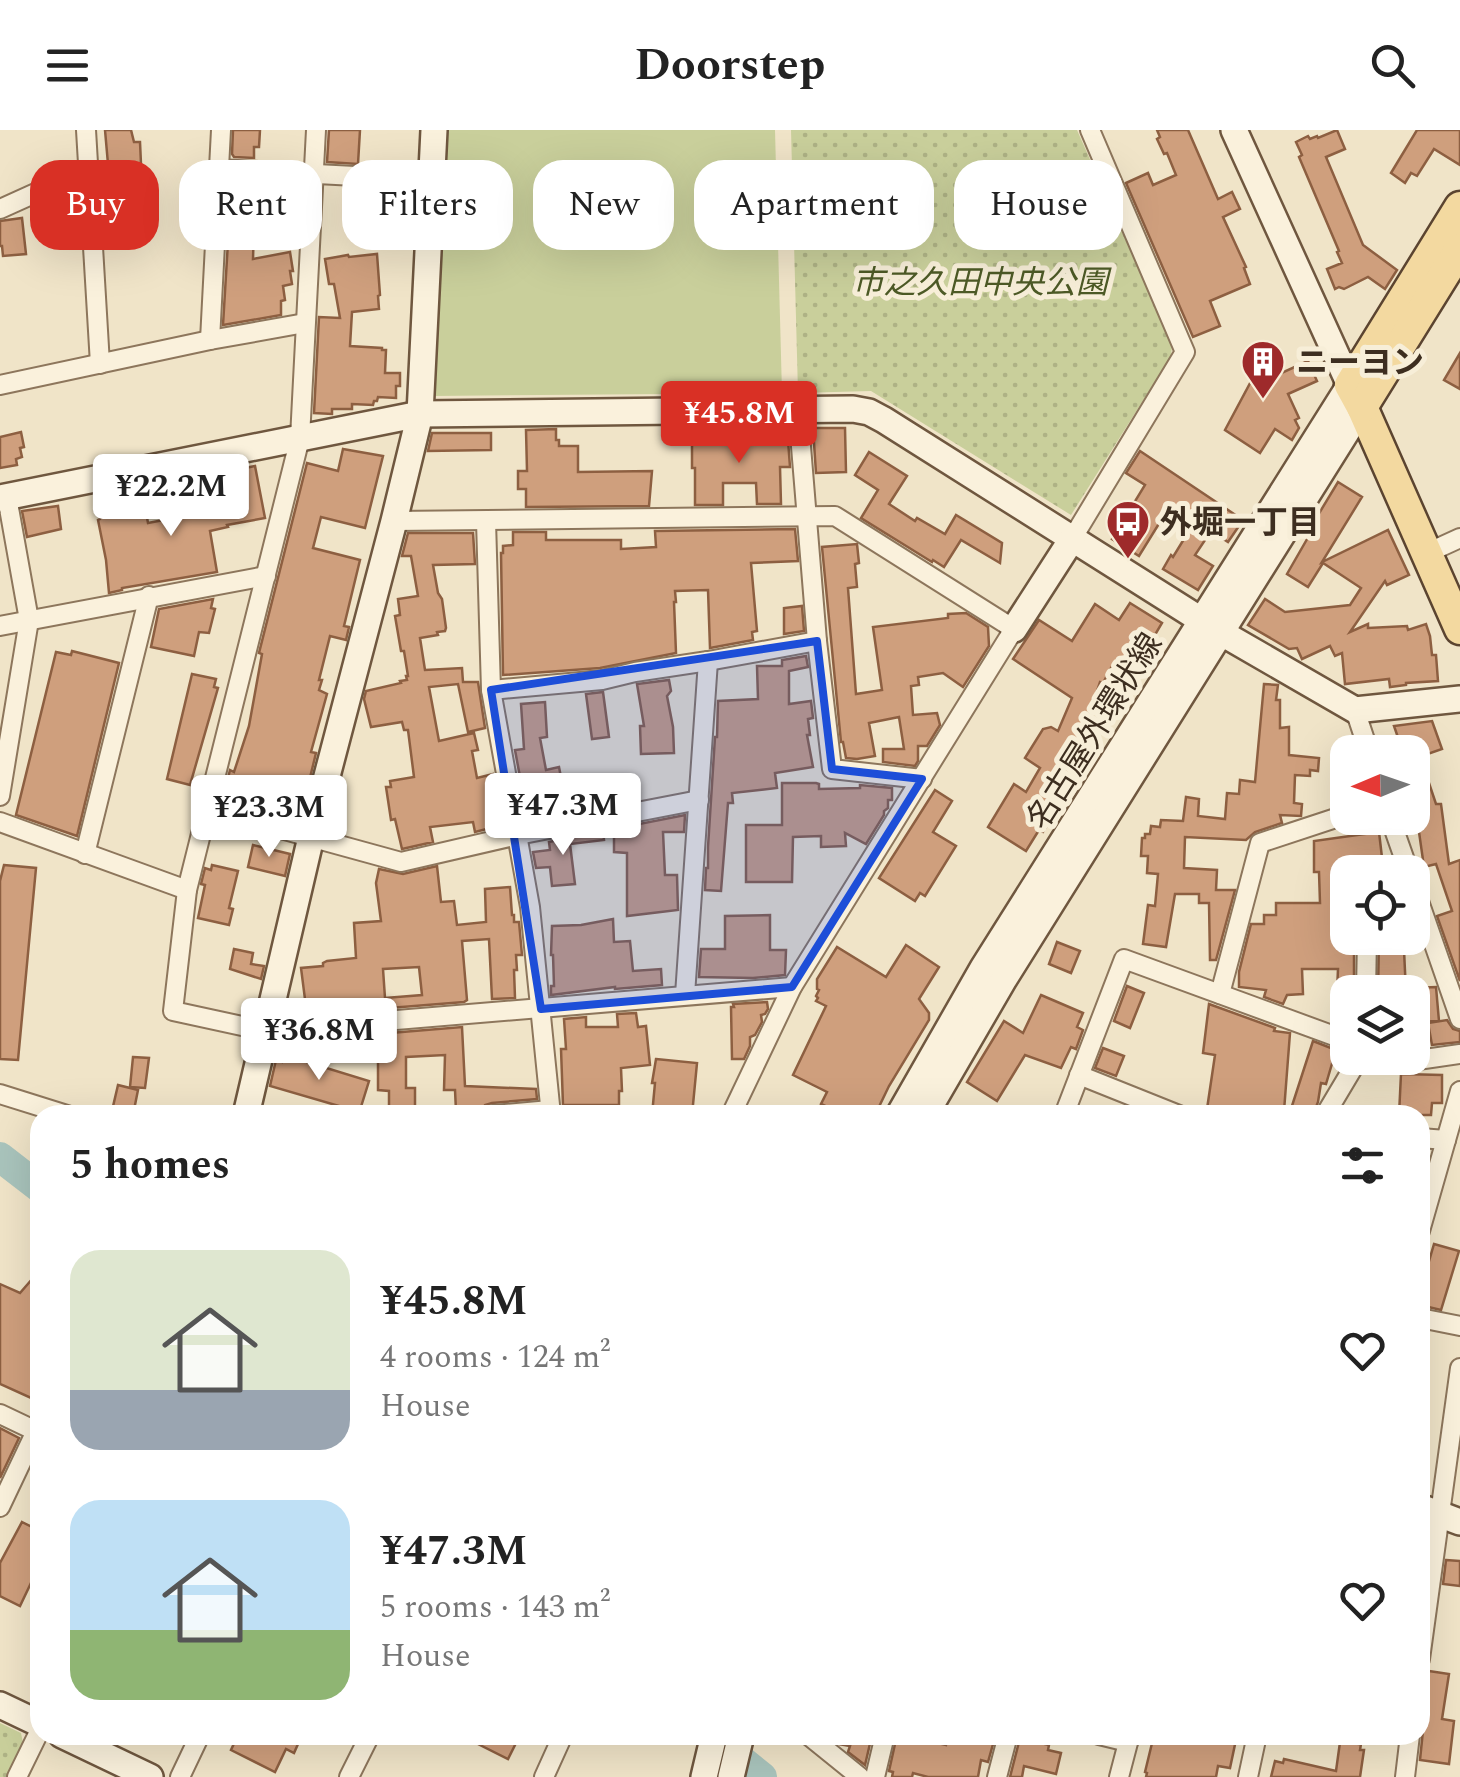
<!DOCTYPE html>
<html lang="en">
<head>
<meta charset="utf-8">
<style>
	:root { --surface:#fff; --page:#f2f2f2; --text:#222; --muted:#767676; --accent:#d93025 }
	body { margin:0; font-family:Spectral,"Noto Sans JP",serif; background:var(--page); color:var(--text); height:100vh; display:flex; flex-direction:column; font-size:38px; white-space:nowrap }
	* { box-sizing:border-box; margin:0 }
	p { font-size:32px; color:var(--muted) }
	.icon { flex:none; width:55px; height:55px; fill:none; stroke:currentColor; stroke-width:2; stroke-linecap:round; stroke-linejoin:round }
	.map { position:relative; flex:1; overflow:hidden }
	.sheet { position:absolute; left:30px; top:975px; width:1400px; height:640px; display:flex; flex-direction:column; background:var(--surface); border-radius:30px; box-shadow:0 10px 40px #0002 }
	.sheet>* { flex:none }
	.hud { position:absolute; left:30px; top:30px; width:1400px; height:90px; display:flex; gap:20px }
	.needle { width:65px; rotate:268deg }
	.fabs { position:absolute; left:1330px; top:605px; display:grid; gap:20px }
	.fabs a { display:grid; place-items:center; width:100px; height:100px; border-radius:20px; background:var(--surface); box-shadow:0 10px 40px #0002; font-size:50px }
	.price { position:absolute; translate:-50% -85px; padding:0 22px; border-radius:10px; background:#fff; color:#222; font-size:32px; line-height:65px; filter:drop-shadow(0 2px 5px #0008) }
	.price::after { content:''; position:absolute; left:50%; top:60px; width:30px; height:22px; margin-left:-15px; background:inherit; clip-path:polygon(0 0,100% 0,50% 100%) }
	.price.selected { background:var(--accent); color:#fff }
	ul { padding:0; list-style:none }
	li { display:flex; align-items:center; gap:30px; height:250px; padding:0 40px }
	li span { display:grid; place-items:center; flex:none; width:280px; height:200px; border-radius:30px; color:#555 }
	li>.icon { margin-inline-start:auto }
	span .icon { width:120px; height:120px; fill:#fffc; stroke-width:1 }
	li b { font-size:42px }
	h2 { display:flex; justify-content:space-between; align-items:center; height:120px; padding:0 40px; font-size:42px }
	.tag { padding:0 35px; border-radius:30px; background:var(--surface); box-shadow:0 10px 40px #0002; font-size:35px; line-height:90px }
	.tag.selected { background:var(--accent); color:#fff }
	header { display:flex; justify-content:space-between; align-items:center; height:130px; padding:0 40px; background:var(--surface); font-size:45px; font-weight:700 }
	.map>svg:first-child { display:block }
</style>
</head>
<body>
<header><svg class="icon" aria-label="menu" viewBox="0 0 24 24"><path d="M4 6h16M4 12h16M4 18h16"/></svg>Doorstep<svg class="icon" aria-label="search" viewBox="0 0 24 24"><circle cx="10" cy="10" r="6"/><path d="M15 15l6 6"/></svg></header>
<div class="map">
<svg width="1460" height="1647" viewBox="0 0 1460 1647">
	<defs>
		<pattern id="park-dots" width="8" height="8" patternUnits="userSpaceOnUse" patternTransform="scale(2.5)"><rect width="8" height="8" fill="#c9cf9b"/><path d="M2 2h.1M6 6h.1" fill="none" stroke="#aeb285" stroke-width="1.8" stroke-linecap="round"/></pattern>
	</defs>
	<rect width="100%" height="100%" fill="#f0e4c8"/>
	<polygon fill="#c9cf9b" points="446,0 775,0 782,263 434,266"/>
	<g fill="url(#park-dots)">
		<polygon points="791,0 1077,0 1172,215 1171,226 1071,385 871,261 798,263"/>
		<polygon points="0,1593 21,1603 23,1613 7,1647 0,1647"/>
	</g>
	<g fill="none" stroke-linecap="round" stroke-linejoin="round">
		<g stroke="#a9c4bc" stroke-width="30">
			<polyline points="0,1027 40,1058"/>
			<polyline points="716,1610 762,1647"/>
		</g>
	</g>
	<g fill="#cf9f7d" stroke="#8d5f41" stroke-width="2.5" fill-rule="evenodd">
		<polygon points="105,0 131,0 134,12 140,12 141,34 108,34"/>
		<polygon points="233,0 260,0 259,17 254,17 254,28 234,27 232,24"/>
		<polygon points="329,0 360,0 358,34 327,32"/>
		<polygon points="1157,0 1188,0 1218,69 1232,62 1240,79 1223,87 1246,137 1244,138 1250,154 1210,171 1220,196 1193,207 1126,53 1148,43 1153,55 1176,45 1167,23 1164,24 1157,9 1160,7"/>
		<polygon points="1337,0 1345,19 1326,27 1363,115 1397,140 1385,159 1368,147 1344,159 1339,157 1335,159 1327,139 1342,133 1337,122 1339,121 1299,27 1302,25 1296,12 1308,6 1310,9 1317,6 1318,8"/>
		<polygon points="1417,0 1460,0 1460,35 1434,19 1417,46 1411,43 1405,53 1391,43"/>
		<polygon points="22,88 26,124 3,126 2,116 0,116 0,91"/>
		<polygon points="229,95 254,96 253,129 290,122 293,141 290,141 292,154 283,156 285,170 281,171 281,185 223,195"/>
		<polygon points="377,124 380,165 378,166 379,179 352,182 350,216 382,218 382,220 386,220 385,243 400,243 400,256 396,256 396,268 378,267 377,271 374,271 373,275 352,274 352,279 332,279 332,284 314,283 319,187 340,188 334,154 329,154 325,129 348,125 349,127"/>
		<polygon points="1460,223 1460,259 1444,250"/>
		<polygon points="1263,229 1275,246 1308,231 1317,251 1288,264 1299,288 1295,290 1299,298 1292,310 1275,299 1260,323 1225,300"/>
		<polygon points="813,298 845,298 846,342 816,343"/>
		<polygon points="556,299 556,310 559,310 559,316 578,316 578,342 652,341 649,376 526,377 526,359 518,359 518,341 527,341 526,300"/>
		<polygon points="21,302 24,317 20,318 22,327 16,329 17,335 0,338 0,307"/>
		<polygon points="432,303 491,303 491,320 428,321"/>
		<polygon points="698,305 779,305 779,310 788,310 790,337 780,337 781,374 757,374 756,353 723,353 723,375 695,375 695,338 692,338 692,311 698,310"/>
		<polygon points="343,319 383,326 365,398 321,387 313,418 360,430 344,496 349,497 346,510 330,506 319,550 322,550 319,560 327,564 311,622 316,623 307,660 265,650 260,673 247,669 245,675 223,668 230,640 234,642 249,596 262,524 259,523 307,333 338,341"/>
		<polygon points="1140,321 1243,390 1228,412 1211,401 1195,425 1213,436 1198,460 1163,439 1171,425 1173,427 1192,396 1168,379 1139,426 1112,409 1145,355 1126,343"/>
		<polygon points="869,322 907,346 889,374 915,391 917,388 945,404 956,385 1002,413 1000,433 961,410 944,437 933,430 932,432 861,388 878,360 855,345"/>
		<polygon points="255,336 265,388 227,395 228,397 210,401 217,442 122,458 122,460 109,463 106,430 98,390 100,389 100,385 145,376 148,393 241,375 235,340"/>
		<polygon points="1338,352 1362,367 1322,432 1388,400 1409,445 1387,455 1385,451 1350,502 1368,494 1368,498 1407,496 1408,500 1426,494 1430,506 1432,525 1436,525 1438,551 1406,553 1406,555 1390,557 1389,549 1345,554 1342,523 1335,526 1330,516 1302,529 1297,518 1289,519 1248,495 1265,469 1285,482 1350,475 1361,458 1323,433 1308,457 1287,444 1314,397 1312,395"/>
		<polygon points="58,376 61,399 27,407 22,381"/>
		<polygon points="795,399 798,431 751,433 757,501 752,502 753,510 710,518 708,460 675,461 676,472 674,472 676,523 600,538 503,545 501,423 503,423 503,416 513,415 513,402 546,402 546,410 621,410 621,419 656,417 655,401"/>
		<polygon points="408,403 473,403 475,434 433,435 438,463 442,469 446,498 445,501 437,502 438,505 420,508 425,540 462,538 463,552 478,552 485,598 468,602 458,554 429,557 439,611 474,603 478,620 472,621 477,648 493,644 502,695 475,702 473,692 430,697 433,712 402,719 395,689 391,690 386,657 391,657 390,651 414,647 408,600 404,600 402,592 371,597 364,569 366,561 401,553 400,551 407,550 406,546 408,546 404,521 401,521 395,486 400,485 398,469 418,466 411,426 402,426"/>
		<polygon points="857,414 859,433 855,434 857,457 848,458 856,564 882,560 873,497 948,488 948,484 966,483 988,497 989,516 963,557 943,543 918,547 919,555 911,556 913,585 937,583 940,595 927,616 918,616 918,631 915,636 883,632 883,619 904,619 899,587 869,593 875,626 857,629 846,628 843,612 841,612 822,417"/>
		<polygon points="213,469 211,478 215,479 209,503 199,502 194,526 151,517 159,479"/>
		<polygon points="1130,473 1162,493 1129,549 1111,538 1103,553 1100,552 1080,612 1087,617 1056,667 1063,671 1043,702 1039,700 1026,721 988,697 1014,654 1026,662 1040,638 1025,628 1043,599 1051,597 1058,601 1072,568 1013,529 1039,490 1072,511 1095,474 1119,490"/>
		<polygon points="802,476 804,501 784,504 784,478"/>
		<polygon points="72,521 119,533 77,706 16,685 56,522 71,525"/>
		<polygon points="806,526 808,537 789,541 789,574 811,571 813,588 808,589 810,605 807,605 813,637 775,643 777,658 732,663 733,673 728,673 721,761 705,760 706,738 708,738 708,717 715,607 717,607 718,571 758,569 757,536 782,536 782,530"/>
		<polygon points="192,544 216,549 214,557 218,558 190,655 167,649"/>
		<polygon points="669,550 671,561 667,566 673,597 674,623 641,624 640,596 644,596 637,554"/>
		<polygon points="1264,554 1278,555 1276,570 1280,570 1280,598 1289,597 1289,625 1319,628 1318,641 1310,640 1310,646 1295,645 1294,673 1302,674 1301,686 1280,685 1282,693 1255,702 1246,710 1185,707 1184,738 1217,740 1216,760 1235,760 1216,830 1210,830 1209,773 1199,773 1199,764 1175,764 1166,817 1143,814 1148,775 1155,776 1158,744 1147,743 1148,726 1141,726 1142,708 1145,708 1145,704 1150,704 1151,696 1160,697 1161,690 1183,691 1186,667 1199,669 1198,686 1225,689 1227,663 1239,664 1240,650 1255,652"/>
		<polygon points="603,562 609,607 592,609 586,564"/>
		<polygon points="545,572 547,607 540,608 546,640 559,637 568,683 528,690 515,620 524,619 521,574"/>
		<polygon points="1432,591 1442,619 1416,628 1425,655 1429,653 1436,674 1441,674 1449,734 1460,730 1460,851 1437,786 1452,781 1436,734 1424,737 1415,674 1412,675 1412,622 1403,622 1394,596"/>
		<polygon points="782,653 816,653 819,654 819,659 860,658 860,655 892,658 892,670 888,670 888,678 884,681 884,685 866,714 845,703 846,716 821,717 821,706 793,707 792,752 746,752 746,695 782,695"/>
		<polygon points="935,660 952,671 933,702 956,716 925,766 920,763 915,771 879,748"/>
		<polygon points="685,685 684,702 663,702 665,745 677,745 678,780 627,786 627,723 614,722 614,706 632,706 634,695"/>
		<polygon points="603,701 604,710 570,714 575,754 552,756 550,737 536,738 533,722 550,720 549,712"/>
		<polygon points="1379,702 1383,736 1380,736 1381,742 1348,742 1348,783 1342,783 1343,813 1354,813 1354,862 1337,862 1338,839 1302,839 1303,864 1287,865 1283,874 1264,867 1266,860 1239,857 1239,842 1251,794 1264,794 1264,785 1276,785 1276,773 1320,773 1319,742 1314,742 1314,711"/>
		<polygon points="253,715 290,724 285,746 248,737"/>
		<polygon points="4,735 36,738 18,930 0,929 0,751"/>
		<polygon points="212,735 238,741 229,778 233,779 229,795 198,788 205,755 201,754 205,738 211,740"/>
		<path d="M437 736 441 772 454 771 457 795 486 792 485 759 510 757 512 785H514V792H519L522 825H516L517 840H514L515 868 492 869 489 809 462 811 467 870 464 872 352 881H333V883L307 885 301 838 323 836V833L327 831 356 828 354 793 381 791 376 753 379 739 403 744ZM419 837 422 865 385 868 383 839Z"/>
		<polygon points="770,785 770,820 786,820 785,845 753,848 699,847 701,819 725,819 725,786"/>
		<polygon points="613,789 614,812 630,811 633,841 661,839 662,855 615,859 615,857 551,865 551,856 554,856 553,825 551,825 552,796 581,795"/>
		<polygon points="1416,801 1420,813 1404,820 1406,862 1378,862 1379,808 1412,808 1412,803"/>
		<polygon points="1057,812 1080,821 1071,843 1049,834"/>
		<polygon points="906,815 939,837 919,869 929,883 929,890 889,956 875,985 844,985 821,974 827,962 793,945 826,876 816,871 818,868 816,866 819,860 817,859 817,849 837,817 886,847"/>
		<polygon points="234,819 253,823 251,834 264,836 261,849 230,839"/>
		<polygon points="1127,856 1144,863 1130,898 1114,891"/>
		<polygon points="1436,857 1439,891 1412,892 1412,858"/>
		<polygon points="1041,865 1083,883 1077,897 1083,900 1076,919 1071,917 1061,938 1025,925 997,971 967,952 1004,891 1023,903"/>
		<polygon points="767,872 768,879 765,884 761,885 762,892 755,905 750,907 750,916 744,929 732,929 731,877 734,877 733,874"/>
		<polygon points="1209,874 1275,898 1274,901 1290,903 1284,981 1280,980 1279,985 1259,985 1207,979 1215,925 1203,923"/>
		<polygon points="636,883 638,897 646,896 650,935 621,938 622,961 619,961 619,975 563,975 561,919 566,919 564,889 586,887 586,897 618,897 617,884"/>
		<polygon points="1447,890 1453,899 1460,901 1460,912 1432,915 1428,893"/>
		<polygon points="462,897 465,956 536,959 537,969 492,973 485,975 481,981 458,982 456,981 455,960 444,960 445,925 406,927 406,958 415,958 415,977 389,977 389,961 378,960 378,904"/>
		<polygon points="1313,911 1336,920 1326,954 1321,953 1318,972 1313,985 1290,982"/>
		<polygon points="1103,918 1124,926 1116,946 1095,938"/>
		<polygon points="284,925 369,951 360,980 357,979 356,981 270,956 276,930 282,932"/>
		<polygon points="133,927 149,928 145,958 130,957"/>
		<polygon points="656,929 697,933 692,985 652,985 655,953 652,953"/>
		<polygon points="1401,944 1442,945 1442,973 1432,973 1431,985 1399,985"/>
		<polygon points="118,955 138,960 133,985 111,985"/>
		<polygon points="1434,1114 1459,1121 1441,1180 1420,1175 1420,1162"/>
		<polygon points="40,1140 40,1272 0,1254 0,1154 20,1163"/>
		<polygon points="0,1298 19,1308 0,1348"/>
		<polygon points="22,1392 40,1401 40,1434 20,1476 0,1466 0,1433"/>
		<polygon points="1446,1430 1460,1431 1460,1456 1443,1454"/>
		<polygon points="1429,1541 1449,1544 1442,1589 1454,1591 1449,1634 1420,1630"/>
		<polygon points="238,1605 302,1605 294,1623 286,1619 275,1642 231,1620"/>
		<polygon points="460,1605 520,1605 508,1629"/>
		<polygon points="828,1605 872,1605 865,1635 848,1622 850,1616 839,1614"/>
		<polygon points="897,1605 918,1605 917,1608 946,1615 948,1605 995,1607 988,1632 981,1630 978,1647 928,1647 913,1643 912,1647 892,1647 893,1642 889,1641"/>
		<polygon points="1154,1605 1237,1605 1230,1638 1218,1636 1216,1647 1146,1647 1147,1643 1145,1642"/>
		<polygon points="1341,1605 1360,1605 1359,1614 1361,1614 1360,1620 1364,1620 1360,1647 1271,1647 1275,1631 1283,1633 1284,1629 1336,1641"/>
		<polygon points="1020,1608 1049,1615 1048,1620 1061,1623 1056,1644 1024,1636 1022,1647 1010,1647"/>
	</g>
	<g fill="none" stroke-linecap="round" stroke-linejoin="round">
		<defs>
			<g id="street">
				<polyline points="86,0 100,234"/>
				<polyline points="316,0 300,308 187,760 173,881 265,901 792,857"/>
				<polyline points="219,39 432,50"/>
				<polyline points="0,79 51,56 89,52"/>
				<polyline points="210,210 221,0"/>
				<polyline points="0,255 210,210 305,193"/>
				<polyline points="798,280 817,511 832,639 922,649"/>
				<polyline points="394,391 835,386 1014,499 792,857 731,985"/>
				<polyline points="486,391 491,560 530,777 551,985"/>
				<polyline points="1072,409 1185,222 1090,0"/>
				<polyline points="1425,424 1460,408"/>
				<polyline points="0,496 266,446"/>
				<polyline points="491,560 602,550 635,542 708,531 817,511"/>
				<polyline points="1355,580 1369,622"/>
				<polyline points="0,666 29,490 7,367"/>
				<polyline points="208,679 401,732 518,705 699,670"/>
				<polyline points="1390,688 1409,742"/>
				<polyline points="0,692 187,760"/>
				<polyline points="85,724 149,466"/>
				<polyline points="1412,751 1460,889"/>
				<polyline points="1366,862 1367,808"/>
				<polyline points="1220,864 1260,713 1348,684"/>
				<polyline points="685,865 708,531"/>
				<polyline points="1391,928 1404,932 1460,924"/>
				<polyline points="1079,945 1179,985"/>
				<polyline points="0,964 67,985"/>
				<polyline points="493,985 550,980"/>
				<polyline points="1064,985 1124,829 1348,911"/>
				<polyline points="1325,985 1359,928"/>
				<polyline points="1420,1008 1446,1010"/>
				<polyline points="1420,1101 1460,961"/>
				<polyline points="1420,1188 1460,1196"/>
				<polyline points="0,1284 40,1303"/>
				<polyline points="0,1377 36,1301"/>
				<polyline points="1420,1529 1460,1238"/>
				<polyline points="808,1605 860,1647"/>
				<polyline points="1099,1605 1128,1612"/>
				<polyline points="17,1647 40,1600"/>
				<polyline points="180,1647 200,1605"/>
				<polyline points="349,1647 370,1605"/>
				<polyline points="544,1647 563,1605"/>
				<polyline points="875,1647 885,1605"/>
				<polyline points="997,1647 1008,1605"/>
				<polyline points="1119,1647 1130,1605"/>
				<polyline points="1248,1647 1257,1605"/>
				<polyline points="1405,1647 1410,1605"/>
			</g>
			<g id="secondary">
				<polyline points="0,368 420,284 853,279 869,282 884,290 1220,502 1355,580 1460,569"/>
				<polyline points="1014,499 1072,409"/>
				<polyline points="246,985 311,707 394,391 420,284 434,0"/>
				<polyline points="899,985 983,838 1350,255 1234,0"/>
				<polyline points="925,985 1004,849 1362,277"/>
				<polyline points="1420,1377 1460,1392"/>
				<polyline points="0,1575 40,1594"/>
				<polyline points="62,1605 150,1647"/>
				<polyline points="704,1647 714,1605"/>
				<polyline points="731,1647 741,1605"/>
			</g>
			<g id="primary">
				<polyline points="1460,77 1350,255 1362,277 1460,499"/>
				<polyline points="1362,277 1460,119"/>
			</g>
		</defs>
		<use href="#street" stroke="#8d765c" stroke-width="22"/>
		<use href="#secondary" stroke="#6f573f" stroke-width="30"/>
		<use href="#primary" stroke="#5b4430" stroke-width="35"/>
		<use href="#street" stroke="#faf1dc" stroke-width="18"/>
		<use href="#secondary" stroke="#faf1dc" stroke-width="25"/>
		<use href="#primary" stroke="#f3d9a0" stroke-width="30"/>
	</g>
	<path fill="#1d4ed8" fill-opacity="0.2" stroke="#1d4ed8" stroke-width="8" stroke-linejoin="round" d="M817 511 832 639 922 649 792 857 541 879 491 560Z"/>
	<defs>
		<symbol id="building-pin" viewBox="-11 -11 22 30"><path d="M0 17L-7.5 6A9.5 9.5 0 1 1 7.5 6Z" fill="#9e2a2b" stroke="#f7eed8"/><path d="M-4-6H4V6H1V3H-1V6H-4ZM-2.5-4.3h1.7v1.8h-1.7ZM.8-4.3h1.7v1.8H.8ZM-2.5-1h1.7V.8h-1.7ZM.8-1h1.7V.8H.8Z" fill="#fff"/></symbol>
		<symbol id="bus-pin" viewBox="-11 -11 22 30"><path d="M0 17L-7.5 6A9.5 9.5 0 1 1 7.5 6Z" fill="#9e2a2b" stroke="#f7eed8"/><path d="M-5-6H5V4H4V6H2V4H-2V6H-4V4H-5ZM-3.5-4V0h7V-4ZM-3.5 1.2v1.5H-2V1.2ZM2 1.2v1.5H3.5V1.2Z" fill="#fff"/></symbol>
	</defs>
	<g fill-rule="evenodd">
		<use href="#building-pin" x="1238" y="207" width="50" height="68"/>
		<use href="#bus-pin" x="1103" y="367" width="50" height="68"/>
	</g>
	<g text-anchor="middle" stroke-width="10" stroke-linejoin="round" paint-order="stroke">
		<g font-size="32" font-style="italic" fill="#4d5a26" stroke="#f7eed8">
			<text x="980" y="163">市之久田中央公園</text>
		</g>
		<g font-size="32" font-weight="bold" fill="#3d2e20" stroke="#f7eed8" text-anchor="start">
			<text x="1296" y="243">ニーヨン</text>
			<text x="1160" y="403">外堀一丁目</text>
		</g>
		<g font-size="32" fill="#3d2e20" stroke="#f7eed8">
			<text transform="translate(1094 601) rotate(-58)" y="11">名古屋外環状線</text>
		</g>
	</g>
</svg>
<div class="fabs">
<a><svg class="needle" viewBox="-14 -14 28 28"><path d="M0-13l5 13h-10z" fill="#e53935"/><path d="M0 13l5-13h-10z" fill="#767676"/></svg></a>
<a><svg class="icon" aria-label="locate" viewBox="0 0 24 24"><circle cx="12" cy="12" r="6"/><path d="M12 2v4M12 18v4M2 12h4M18 12h4"/></svg></a>
<a><svg class="icon" aria-label="layers" viewBox="0 0 24 24"><path d="M12 4l9 5-9 5-9-5zM3 14l9 5 9-5"/></svg></a>
</div>
<b class="price selected" style="left:739px;top:336px">¥45.8M</b>
<b class="price" style="left:171px;top:409px">¥22.2M</b>
<b class="price" style="left:563px;top:728px">¥47.3M</b>
<b class="price" style="left:269px;top:730px">¥23.3M</b>
<b class="price" style="left:319px;top:953px">¥36.8M</b>
<div class="hud">
<a class="tag selected">Buy</a>
<a class="tag">Rent</a>
<a class="tag">Filters</a>
<a class="tag">New</a>
<a class="tag">Apartment</a>
<a class="tag">House</a>
</div>
<section class="sheet">
<h2>5 homes<svg class="icon" aria-label="filters" viewBox="0 0 24 24"><path d="M4 7h16M4 17h16"/><circle cx="9" cy="7" r="2"/><circle cx="15" cy="17" r="2"/></svg></h2>
<ul>
<li><span style="background:linear-gradient(#dfe7d0 70%,#9aa5b1 0)"><svg class="icon" aria-label="home" viewBox="0 0 24 24"><path d="M3 11l9-7 9 7M6 9v11h12V9"/></svg></span><div><b>¥45.8M</b><p>4 rooms · 124 m²</p><p>House</p></div><svg class="icon" aria-label="heart" viewBox="0 0 24 24"><path d="M12 20l-8-8c-3-5 5-10 8-4 3-6 11-1 8 4z"/></svg></li>
<li><span style="background:linear-gradient(#bfe0f5 65%,#8fb573 0)"><svg class="icon" aria-label="home" viewBox="0 0 24 24"><path d="M3 11l9-7 9 7M6 9v11h12V9"/></svg></span><div><b>¥47.3M</b><p>5 rooms · 143 m²</p><p>House</p></div><svg class="icon" aria-label="heart" viewBox="0 0 24 24"><path d="M12 20l-8-8c-3-5 5-10 8-4 3-6 11-1 8 4z"/></svg></li>
</ul>
</section>
</div>
</body>
</html>
